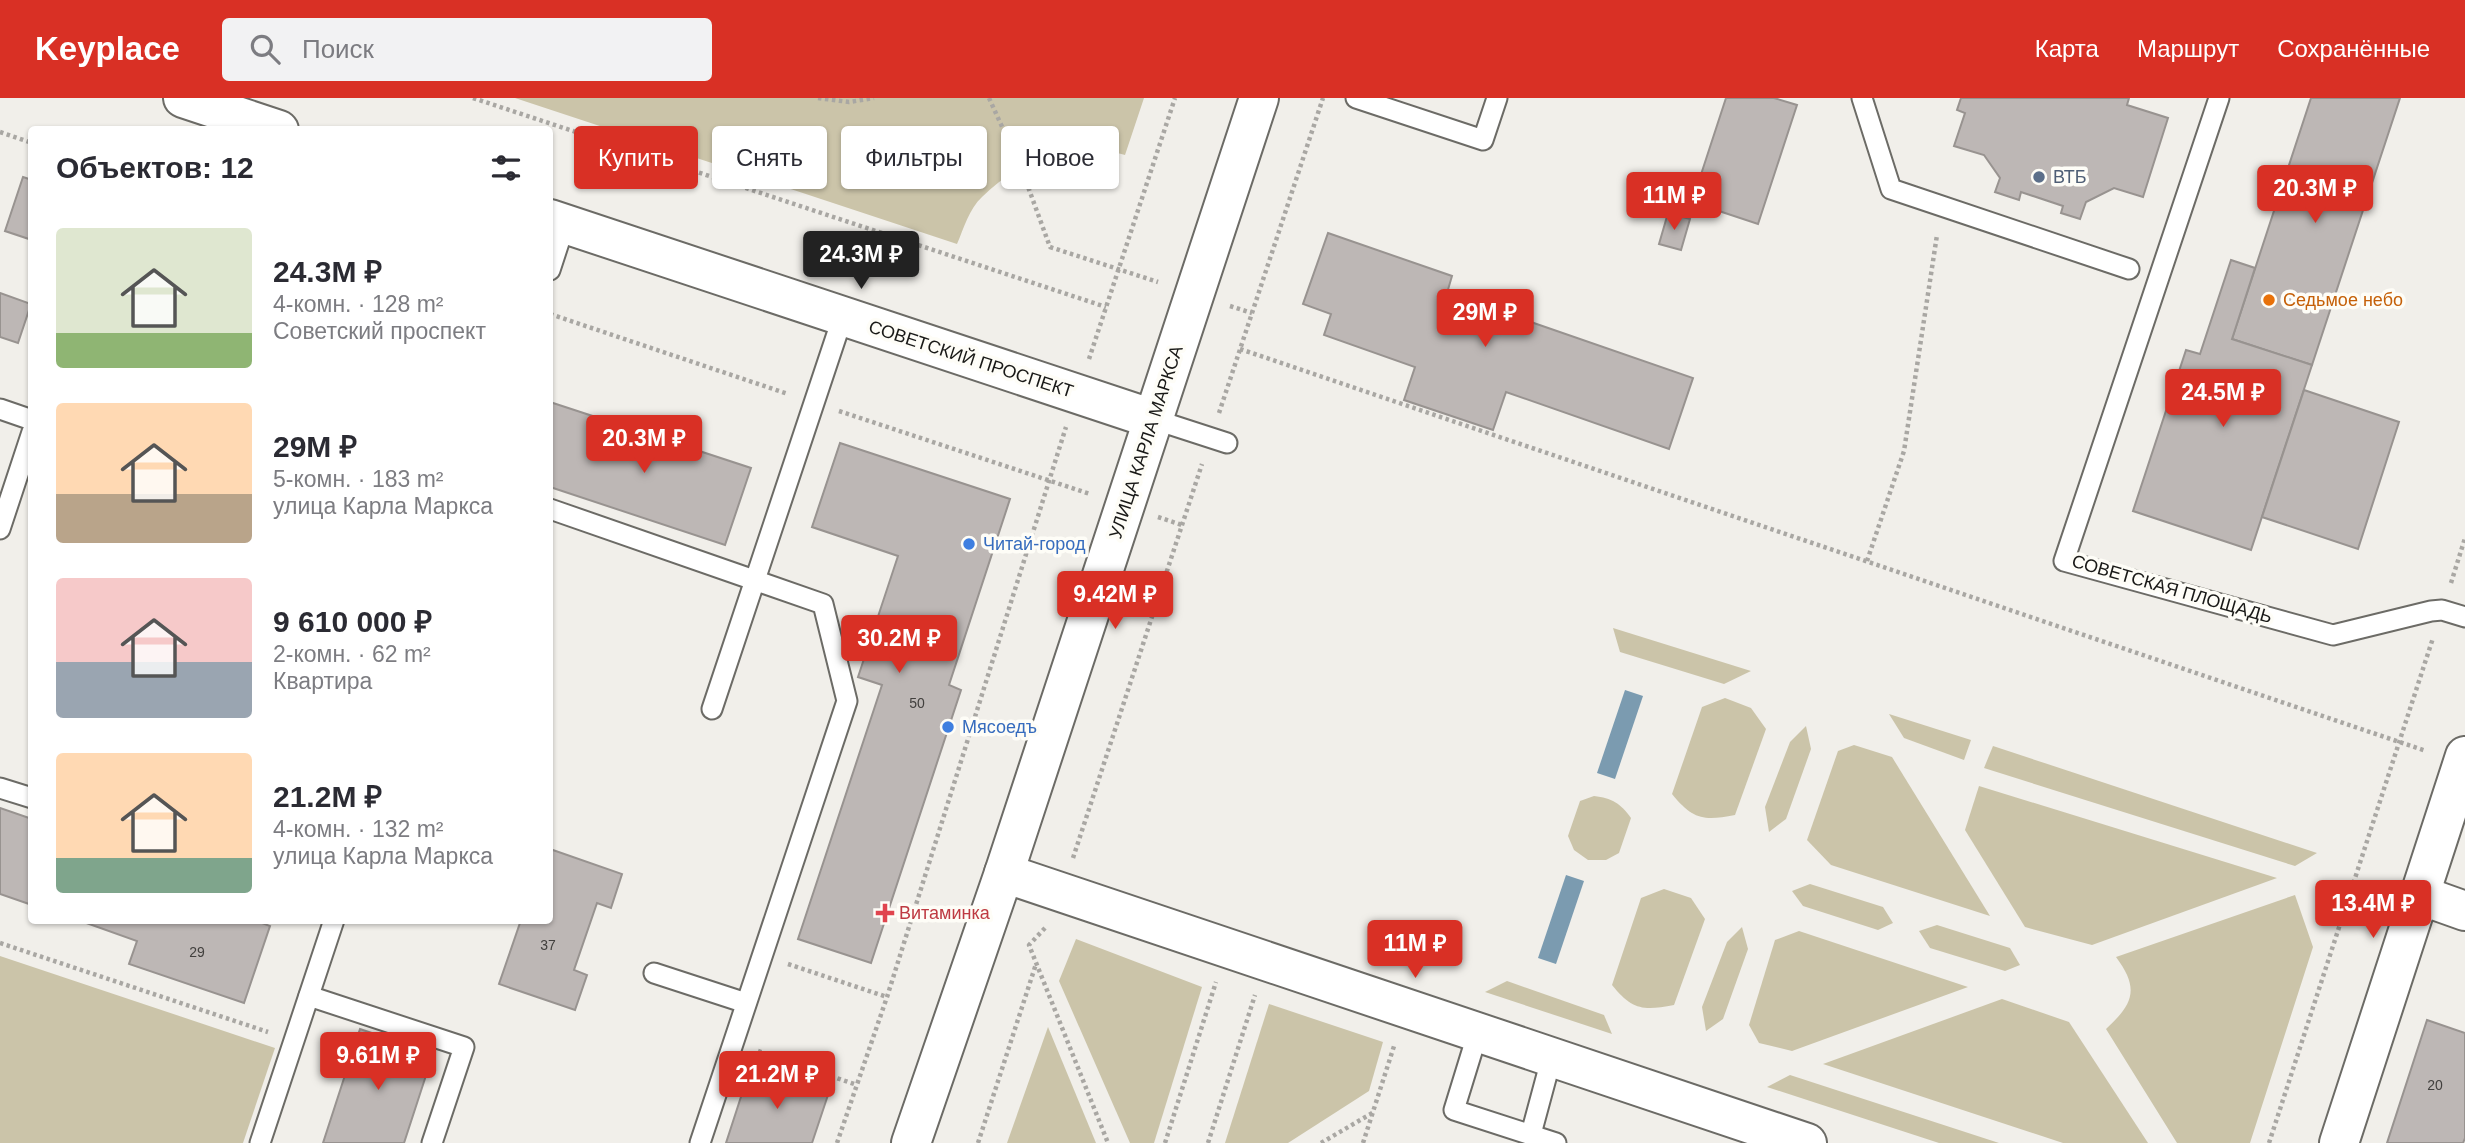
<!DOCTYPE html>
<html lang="ru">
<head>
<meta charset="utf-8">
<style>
	:root { --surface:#fff; --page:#f2f2f3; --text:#2b2b33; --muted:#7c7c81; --accent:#d93025 }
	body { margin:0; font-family:Helvetica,sans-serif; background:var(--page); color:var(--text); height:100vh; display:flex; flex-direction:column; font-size:26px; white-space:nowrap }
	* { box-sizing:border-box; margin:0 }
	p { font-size:23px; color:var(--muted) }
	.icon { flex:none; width:38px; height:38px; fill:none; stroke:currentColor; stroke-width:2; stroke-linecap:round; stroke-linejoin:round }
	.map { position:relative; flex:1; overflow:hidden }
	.sheet { position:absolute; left:28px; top:28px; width:525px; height:798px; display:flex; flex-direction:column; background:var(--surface); border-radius:7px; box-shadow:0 2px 5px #0004 }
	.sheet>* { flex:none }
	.hud { position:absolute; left:574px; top:28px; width:665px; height:63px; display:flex; gap:14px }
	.price { position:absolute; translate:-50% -60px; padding:0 16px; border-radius:7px; background:var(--accent); color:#fff; font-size:23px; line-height:46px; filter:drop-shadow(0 2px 4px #0008) }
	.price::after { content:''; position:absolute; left:50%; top:42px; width:21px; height:16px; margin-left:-10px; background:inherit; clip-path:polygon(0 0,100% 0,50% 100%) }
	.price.selected { background:#222; color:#fff }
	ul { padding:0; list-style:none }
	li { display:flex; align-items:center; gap:21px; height:175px; padding:0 28px }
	li span { display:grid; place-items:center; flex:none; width:196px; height:140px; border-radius:7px; color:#555 }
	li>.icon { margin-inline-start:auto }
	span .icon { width:84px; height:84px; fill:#fffc; stroke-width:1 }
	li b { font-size:30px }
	h2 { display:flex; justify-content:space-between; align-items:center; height:84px; padding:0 28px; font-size:30px }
	.pill { padding:0 24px; border-radius:7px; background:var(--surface); box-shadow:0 2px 5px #0004; font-size:24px; line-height:63px }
	.pill.selected { background:var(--accent); color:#fff }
	header { display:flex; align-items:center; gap:42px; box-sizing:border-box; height:98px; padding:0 35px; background:var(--accent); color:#fff }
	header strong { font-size:33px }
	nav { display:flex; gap:38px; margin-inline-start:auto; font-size:24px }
	.search { width:490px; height:63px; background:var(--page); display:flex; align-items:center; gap:18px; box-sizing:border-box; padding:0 24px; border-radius:7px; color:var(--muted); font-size:26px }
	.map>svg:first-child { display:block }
</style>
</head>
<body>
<header>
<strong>Keyplace</strong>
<div class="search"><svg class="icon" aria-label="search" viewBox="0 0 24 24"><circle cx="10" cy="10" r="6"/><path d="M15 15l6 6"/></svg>Поиск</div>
<nav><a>Карта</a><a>Маршрут</a><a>Сохранённые</a></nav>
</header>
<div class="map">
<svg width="2465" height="1045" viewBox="0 0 2465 1045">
	<rect width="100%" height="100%" fill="#f1efea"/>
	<g fill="#cbc4a9">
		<path d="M515 0H1144L1125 57C1113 54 1099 50 1088 50 1050 54 1009 71 982 99 969 111 964 130 957 146Z"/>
		<polygon points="1613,530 1751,573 1724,586 1620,554"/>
		<path d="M1725 600 1751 610 1766 631 1735 717C1704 723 1693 722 1672 696L1702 609Z"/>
		<polygon points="1889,616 1971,642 1964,662 1904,640"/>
		<polygon points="1806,628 1811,651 1786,721 1769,734 1765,709 1790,644"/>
		<polygon points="1854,647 1892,659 1990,818 1831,767 1807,742 1838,653"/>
		<polygon points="1993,648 2317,755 2295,768 1984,670"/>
		<polygon points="1979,688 2277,780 2092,847 2025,829 1965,732"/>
		<path d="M1594 698C1612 700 1620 705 1631 720L1619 755 1606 762H1588L1574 752 1568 738 1580 703Z"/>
		<polygon points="1810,786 1883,809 1893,825 1878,832 1803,808 1792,793"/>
		<path d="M1664 791 1691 800 1705 821 1674 907C1643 913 1632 912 1612 887L1641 800Z"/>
		<path d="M2295 797 2313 849 2250 1045H2177L2106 931C2133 906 2140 891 2116 859Z"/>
		<polygon points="1937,827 2010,850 2020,867 2005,873 1930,850 1919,833"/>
		<polygon points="1742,829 1748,851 1723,921 1706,933 1702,909 1727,844"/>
		<polygon points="1799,833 1968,889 1792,953 1759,945 1749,927 1775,842"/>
		<polygon points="1076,841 1202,889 1154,1045 1130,1045 1059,883"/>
		<polygon points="0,858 275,950 243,1045 0,1045"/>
		<polygon points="1507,883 1604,917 1612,936 1485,894"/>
		<polygon points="2002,901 2069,924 2148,1045 2063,1045 1823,966"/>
		<polygon points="1269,906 1383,944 1369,993 1288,1045 1225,1045"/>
		<polygon points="1048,929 1096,1045 1007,1045"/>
		<polygon points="1790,977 1999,1045 1939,1045 1767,989"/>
	</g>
	<g fill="#7b9bb0">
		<polygon points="1625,592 1643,598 1615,681 1597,675"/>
		<polygon points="1566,777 1584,783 1556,866 1538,860"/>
	</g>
	<g fill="#bdb7b5" stroke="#989390" stroke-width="2">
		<polygon points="1726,0 1774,0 1797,7 1758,126 1692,104"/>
		<polygon points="1961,0 2129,0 2127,7 2168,20 2143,99 2114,90 2086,104 2080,121 2061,115 2063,108 2021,94 2019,102 1995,94 2000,80 1984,57 1954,48 1965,15 1957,12"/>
		<polygon points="2311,0 2400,0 2312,267 2232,241"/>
		<polygon points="23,79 32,82 32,142 5,133"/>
		<polygon points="1668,115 1690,121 1681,152 1659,146"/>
		<polygon points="1328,135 1452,178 1447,195 1693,280 1669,351 1506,294 1493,332 1404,302 1415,269 1324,237 1331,216 1303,206"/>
		<polygon points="2231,162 2255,170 2232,241 2312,267 2251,452 2133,413 2186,252 2200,256"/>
		<polygon points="0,195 31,206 18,245 0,239"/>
		<polygon points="2304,292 2399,324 2358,451 2262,419"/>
		<polygon points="550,304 751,370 725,447 550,389"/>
		<polygon points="840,345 1010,401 949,587 961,592 871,865 798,841 882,587 858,579 898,458 812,429"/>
		<polygon points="0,710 32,721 32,807 0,796"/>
		<polygon points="550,751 622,776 611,810 597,805 574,872 587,877 575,912 499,886 521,822 550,822"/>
		<polygon points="78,822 254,822 270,828 244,905 129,866 137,843"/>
		<polygon points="2427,922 2465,935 2465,1040 2463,1045 2387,1045"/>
		<polygon points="360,931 433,956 404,1045 323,1045"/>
		<polygon points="751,968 829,994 812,1045 726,1045"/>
	</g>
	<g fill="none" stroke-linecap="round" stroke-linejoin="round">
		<defs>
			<g id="lane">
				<polyline points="1356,0 1483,42 1497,0"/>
				<polyline points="1862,0 1891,91 2129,171"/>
				<polyline points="2219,0 2064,463 2333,537 2431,513 2442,512 2465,519"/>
				<polyline points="550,172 565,126"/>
				<polyline points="0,311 32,322"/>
				<polyline points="1153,321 1227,345"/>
				<polyline points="550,411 823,506 847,603 700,1045"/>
				<polyline points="0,431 32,334"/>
				<polyline points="712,611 843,218"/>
				<polyline points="0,690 32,700"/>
				<polyline points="654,875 746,905"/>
				<polyline points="309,898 464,949 432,1045"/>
				<polyline points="1478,934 1454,1012 1556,1045"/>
				<polyline points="1531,1036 1552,958"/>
				<polyline points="260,1045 334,822"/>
			</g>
			<g id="secondary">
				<polyline points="183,0 279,32"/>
				<polyline points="550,121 1153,321"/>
				<polyline points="1004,775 1807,1045"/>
				<polyline points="2420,797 2465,813"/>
				<polyline points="911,1045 1004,775 1259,0"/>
				<polyline points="2339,1045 2465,658"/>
			</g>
		</defs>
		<use href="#lane" stroke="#6c6b66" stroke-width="23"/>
		<use href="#secondary" stroke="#6c6b66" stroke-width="42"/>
		<g stroke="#a9a7a3" stroke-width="4.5" stroke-dasharray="3.5 3.5" stroke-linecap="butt">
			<polyline points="473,0 1106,209"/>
			<polyline points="818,0 849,4 874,0"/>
			<polyline points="989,0 1023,75 1050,149 1158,184"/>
			<polyline points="0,34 32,45"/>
			<polyline points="1230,208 1252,215"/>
			<polyline points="550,216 788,296"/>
			<polyline points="1240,251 2426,653"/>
			<polyline points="1089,261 1175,0"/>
			<polyline points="839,313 1090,396"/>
			<polyline points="1219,315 1323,0"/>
			<polyline points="1158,419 1182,427"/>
			<polyline points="1867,463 1904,353 1937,137"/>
			<polyline points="2451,485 2465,440"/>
			<polyline points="1073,760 1202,366"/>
			<polyline points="1045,830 1029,847 1108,1045"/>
			<polyline points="0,845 268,934"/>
			<polyline points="788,866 887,899"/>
			<polyline points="758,953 857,987"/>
			<polyline points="837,1045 887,899 1066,329"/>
			<polyline points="978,1045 1036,866"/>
			<polyline points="1165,1045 1216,884"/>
			<polyline points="1208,1045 1255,897"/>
			<polyline points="1321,1045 1374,1014"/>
			<polyline points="1363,1045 1395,945"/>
			<polyline points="2269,1045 2433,540"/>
		</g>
		<use href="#lane" stroke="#fff" stroke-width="19"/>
		<use href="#secondary" stroke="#fff" stroke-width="38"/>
	</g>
	<circle fill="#5c6f8a" stroke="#fefdf7" stroke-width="2.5" cx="2039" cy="79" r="7"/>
	<circle fill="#e8710a" stroke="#fefdf7" stroke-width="2.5" cx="2269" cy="202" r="7"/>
	<g fill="#3f7fe0" stroke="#fefdf7" stroke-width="2.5">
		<circle cx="969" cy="446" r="7"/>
		<circle cx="948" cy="629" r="7"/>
	</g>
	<path fill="#e0444e" stroke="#fefdf7" stroke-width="2.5" d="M881.5 804.5h7v7h7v7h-7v7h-7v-7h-7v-7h7z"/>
	<g text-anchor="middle" stroke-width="7" stroke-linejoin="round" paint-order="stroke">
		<g font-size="14" fill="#42403e">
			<text x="917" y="610">50</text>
			<text x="548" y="852">37</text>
			<text x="197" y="859">29</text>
			<text x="2435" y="992">20</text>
		</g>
		<g font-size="18" fill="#4e5e75" stroke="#fefdf7" text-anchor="start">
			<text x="2053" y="85">ВТБ</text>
		</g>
		<g font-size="18" fill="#c56008" stroke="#fefdf7" text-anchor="start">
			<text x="2283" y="208">Седьмое небо</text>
		</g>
		<g font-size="18" fill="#191917" stroke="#fefdf7">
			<text transform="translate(971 261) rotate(18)" y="6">СОВЕТСКИЙ ПРОСПЕКТ</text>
			<text transform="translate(1146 344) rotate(-72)" y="6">УЛИЦА КАРЛА МАРКСА</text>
			<text transform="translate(2172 491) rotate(16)" y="6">СОВЕТСКАЯ ПЛОЩАДЬ</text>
		</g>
		<g font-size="18" fill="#366cbe" stroke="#fefdf7" text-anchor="start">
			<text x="983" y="452">Читай-город</text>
			<text x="962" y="635">Мясоедъ</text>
		</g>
		<g font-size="18" fill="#be3a42" stroke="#fefdf7" text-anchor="start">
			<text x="899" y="821">Витаминка</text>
		</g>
	</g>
</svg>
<b class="price" style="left:2315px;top:127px">20.3M ₽</b>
<b class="price" style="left:1674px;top:134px">11M ₽</b>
<b class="price selected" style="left:861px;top:193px">24.3M ₽</b>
<b class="price" style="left:1485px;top:251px">29M ₽</b>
<b class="price" style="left:2223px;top:331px">24.5M ₽</b>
<b class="price" style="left:644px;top:377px">20.3M ₽</b>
<b class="price" style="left:1115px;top:533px">9.42M ₽</b>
<b class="price" style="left:899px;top:577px">30.2M ₽</b>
<b class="price" style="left:2373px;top:842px">13.4M ₽</b>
<b class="price" style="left:1415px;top:882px">11M ₽</b>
<b class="price" style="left:378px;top:994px">9.61M ₽</b>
<b class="price" style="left:777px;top:1013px">21.2M ₽</b>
<div class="hud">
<a class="pill selected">Купить</a>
<a class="pill">Снять</a>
<a class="pill">Фильтры</a>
<a class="pill">Новое</a>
</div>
<section class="sheet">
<h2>Объектов: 12<svg class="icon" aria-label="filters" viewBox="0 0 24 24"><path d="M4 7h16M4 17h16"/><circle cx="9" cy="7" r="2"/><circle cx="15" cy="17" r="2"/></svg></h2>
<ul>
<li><span style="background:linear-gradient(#dfe7d0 75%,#8fb573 0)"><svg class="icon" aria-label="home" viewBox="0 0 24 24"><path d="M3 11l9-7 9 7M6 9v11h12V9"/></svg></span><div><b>24.3M ₽</b><p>4-комн. · 128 m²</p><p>Советский проспект</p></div></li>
<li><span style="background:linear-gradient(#ffd9b3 65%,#b9a48a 0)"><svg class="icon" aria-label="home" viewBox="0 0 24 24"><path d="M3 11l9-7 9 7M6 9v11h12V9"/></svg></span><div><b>29M ₽</b><p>5-комн. · 183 m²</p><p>улица Карла Маркса</p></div></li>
<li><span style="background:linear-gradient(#f6c9c9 60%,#9aa5b1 0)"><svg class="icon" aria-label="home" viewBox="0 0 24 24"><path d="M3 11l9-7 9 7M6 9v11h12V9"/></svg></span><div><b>9 610 000 ₽</b><p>2-комн. · 62 m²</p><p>Квартира</p></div></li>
<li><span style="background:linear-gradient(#ffd9b3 75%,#7fa58c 0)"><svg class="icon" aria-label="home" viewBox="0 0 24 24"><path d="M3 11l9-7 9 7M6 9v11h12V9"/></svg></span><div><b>21.2M ₽</b><p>4-комн. · 132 m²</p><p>улица Карла Маркса</p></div></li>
</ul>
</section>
</div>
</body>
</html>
